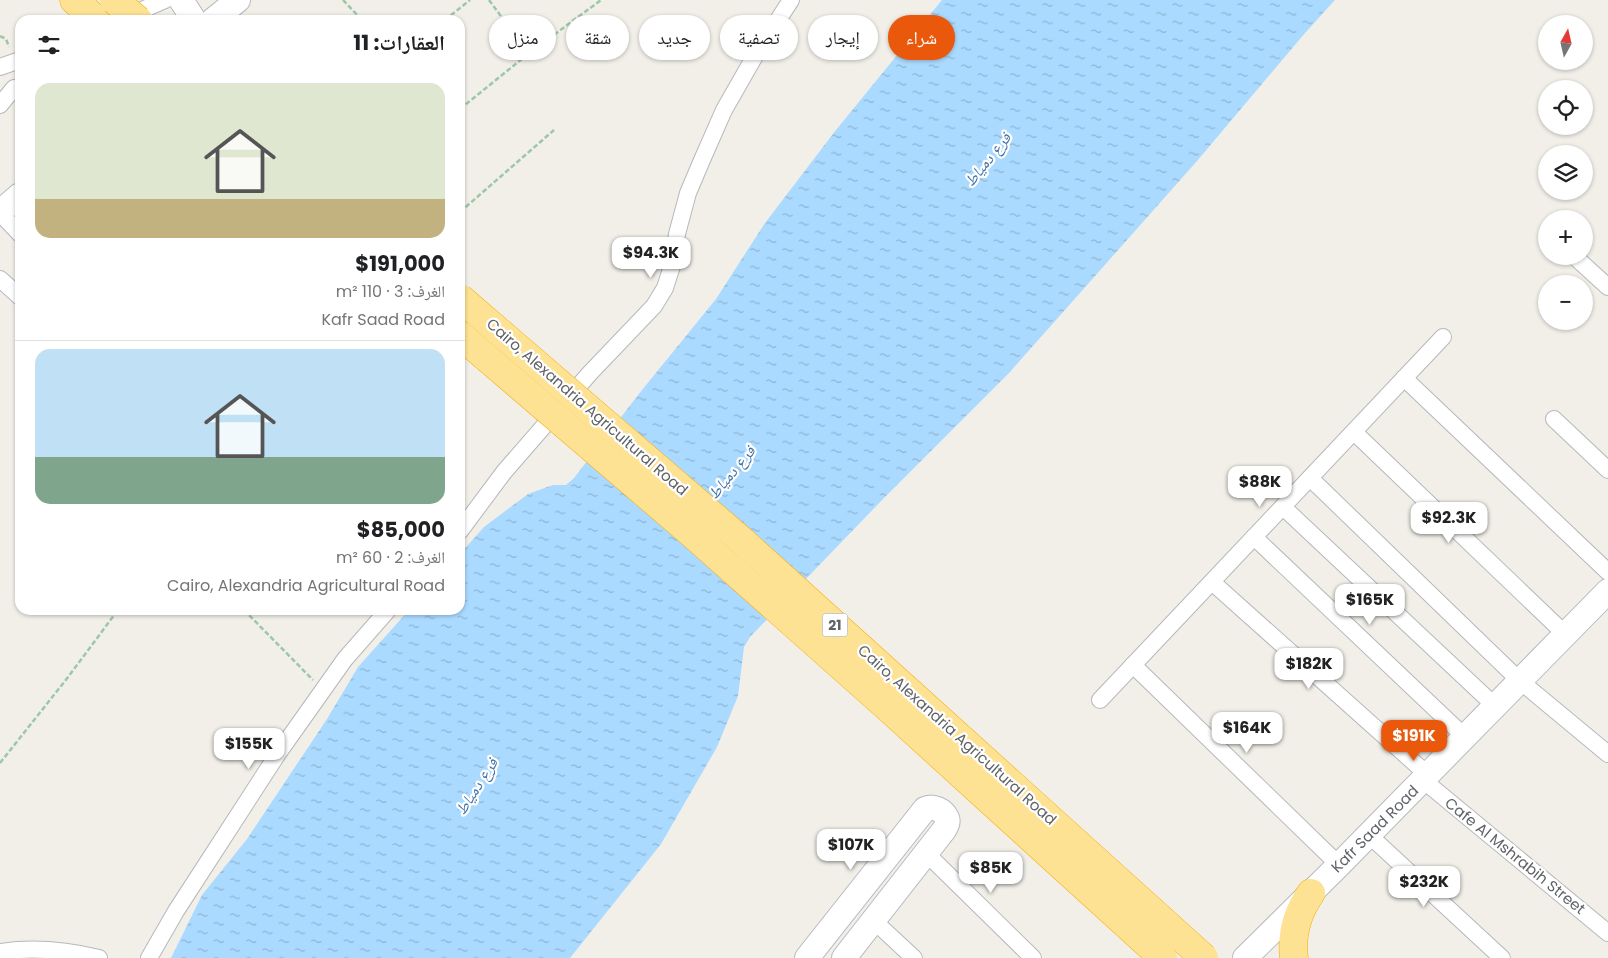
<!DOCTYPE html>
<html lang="ar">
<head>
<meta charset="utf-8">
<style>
	:root { --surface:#fff; --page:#f2f2f2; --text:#202124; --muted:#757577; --line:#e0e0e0; --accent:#ea580c }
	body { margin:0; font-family:Poppins,"Noto Naskh Arabic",sans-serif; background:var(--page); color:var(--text); direction:rtl; height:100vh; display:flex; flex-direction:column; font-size:19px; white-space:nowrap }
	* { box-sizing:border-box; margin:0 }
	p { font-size:16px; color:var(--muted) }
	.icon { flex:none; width:28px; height:28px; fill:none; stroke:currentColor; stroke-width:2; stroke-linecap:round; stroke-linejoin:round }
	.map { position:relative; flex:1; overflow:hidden; direction:ltr }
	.panel { position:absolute; left:15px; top:15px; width:450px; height:600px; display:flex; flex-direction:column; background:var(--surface); border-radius:15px; box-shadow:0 1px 4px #0004; direction:rtl }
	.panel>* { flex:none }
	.guide { position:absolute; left:480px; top:15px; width:475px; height:45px; direction:rtl; display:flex; gap:10px }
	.needle { width:32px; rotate:8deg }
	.tools { position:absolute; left:1538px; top:15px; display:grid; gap:10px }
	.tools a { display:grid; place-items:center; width:55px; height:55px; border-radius:50%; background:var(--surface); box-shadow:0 1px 4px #0004; font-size:25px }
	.price { position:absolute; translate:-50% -42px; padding:0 11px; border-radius:10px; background:#fff; color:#222; font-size:16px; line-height:32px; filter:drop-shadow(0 1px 2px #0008) }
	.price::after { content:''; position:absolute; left:50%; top:30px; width:15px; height:11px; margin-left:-8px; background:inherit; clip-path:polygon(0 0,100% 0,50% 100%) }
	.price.current { background:var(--accent); color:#fff }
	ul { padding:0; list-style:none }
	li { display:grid; align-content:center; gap:10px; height:265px; padding:0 20px }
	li+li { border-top:1px solid var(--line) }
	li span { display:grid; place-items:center; height:155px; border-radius:15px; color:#555 }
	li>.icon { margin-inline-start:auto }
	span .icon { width:90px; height:90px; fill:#fffc; stroke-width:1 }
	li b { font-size:21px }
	h2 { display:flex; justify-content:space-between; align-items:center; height:60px; padding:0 20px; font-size:21px }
	.tag { padding:0 18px; border-radius:22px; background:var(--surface); box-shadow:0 1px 4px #0004; font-size:18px; line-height:45px }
	.tag.current { background:var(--accent); color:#fff }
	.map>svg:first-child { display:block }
</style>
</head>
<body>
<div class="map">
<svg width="1608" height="958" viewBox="0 0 1608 958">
	<defs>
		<pattern id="water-ripples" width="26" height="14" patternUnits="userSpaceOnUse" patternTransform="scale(1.25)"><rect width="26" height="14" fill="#aadaff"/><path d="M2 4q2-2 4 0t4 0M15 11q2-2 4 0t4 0" fill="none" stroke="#8eb4d2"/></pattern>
	</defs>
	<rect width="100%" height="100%" fill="#f1efe8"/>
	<polygon fill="url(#water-ripples)" points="942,0 1335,0 1305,33 1197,161 1009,373 883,499 750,637 744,647 738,696 717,747 661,844 570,958 171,958 202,895 247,839 327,719 358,667 409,610 460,610 460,554 484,527 528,494 553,485 566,485 574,478 642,390 716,299 765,223 836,130"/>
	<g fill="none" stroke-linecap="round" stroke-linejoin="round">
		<defs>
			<g id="street">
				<polyline points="126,17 165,0"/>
				<polyline points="0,67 20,60"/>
				<polyline points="0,105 14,88"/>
				<polyline points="0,213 20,234"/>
				<polyline points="1574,256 1608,287"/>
				<polyline points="0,279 20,297"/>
				<polyline points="1404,378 1608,572"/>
				<polyline points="1554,419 1608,470"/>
				<polyline points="1354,432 1565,634"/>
				<polyline points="1310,478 1520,681 1608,754"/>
				<polyline points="1283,507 1495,706"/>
				<polyline points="460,531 504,472 590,373 654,306 665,288 672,266 677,234 688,193 702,160 724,110 756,54 791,0"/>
				<polyline points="1254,537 1465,737"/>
				<polyline points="1212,582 1428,775"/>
				<polyline points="1133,665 1339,865"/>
				<polyline points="1100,700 1443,337"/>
				<polyline points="1423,780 1608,933"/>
				<polyline points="1369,835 1502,958"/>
				<polyline points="926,853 1033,958"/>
				<polyline points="873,920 914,958"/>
				<path d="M0 952C33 947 66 950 99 958"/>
				<polyline points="149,958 176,911 277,755 345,659 388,610"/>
			</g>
			<g id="secondary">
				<polyline points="181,0 194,20"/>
				<polyline points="213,20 238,0"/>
				<polyline points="0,212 20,195"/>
				<path d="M807 958 925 809C933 805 943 810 947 818 949 822 946 827 944 830L844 958"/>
				<polyline points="1245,958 1339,865 1608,591"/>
			</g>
			<g id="highway">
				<polyline points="74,0 97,20"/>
				<path d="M1294 958C1291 934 1297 913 1311 893"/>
			</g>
		</defs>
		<use href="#street" stroke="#b5b8bc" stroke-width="18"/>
		<use href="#secondary" stroke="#b6babf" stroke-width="26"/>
		<use href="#highway" stroke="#f9ab00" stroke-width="29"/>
		<g stroke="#9cc7a9" stroke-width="2.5" stroke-dasharray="5 2.5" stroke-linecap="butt">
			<polyline points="343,0 362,20"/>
			<polyline points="489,0 528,53"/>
			<polyline points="445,20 470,0"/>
			<polyline points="0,36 6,39 9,47"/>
			<polyline points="460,109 528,54 601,0"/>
			<polyline points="460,212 554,130"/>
			<polyline points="244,610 313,680"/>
			<polyline points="0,763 65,681 118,610"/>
		</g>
		<use href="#street" stroke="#fff" stroke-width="16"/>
		<use href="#secondary" stroke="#fff" stroke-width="24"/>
		<use href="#highway" stroke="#fde293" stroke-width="28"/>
		<defs>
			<g id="highway-bridge">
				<polyline points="114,0 138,20"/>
				<polyline points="460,298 740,539 1204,958"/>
				<polyline points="460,335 690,532 887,707 1163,958"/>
			</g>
		</defs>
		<use href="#highway-bridge" stroke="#f9ab00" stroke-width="29" stroke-linecap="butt"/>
		<use href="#highway-bridge" stroke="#fde293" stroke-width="28"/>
	</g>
	<g text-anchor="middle" stroke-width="4.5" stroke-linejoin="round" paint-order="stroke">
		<rect fill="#fff" stroke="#8f9295" stroke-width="1" x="822.5" y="613.5" width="25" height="23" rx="4"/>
		<g font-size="14" font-weight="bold" fill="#5f6368">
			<text x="835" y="630">21</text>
		</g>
		<g font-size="15" fill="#5f6368" stroke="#fff">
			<text transform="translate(587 407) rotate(41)" y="5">Cairo, Alexandria Agricultural Road</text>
			<text transform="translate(957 735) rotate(42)" y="5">Cairo, Alexandria Agricultural Road</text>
			<text transform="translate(1375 829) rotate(-45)" y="5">Kafr Saad Road</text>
			<text transform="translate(1515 856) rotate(39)" y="5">Cafe Al Mshrabih Street</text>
		</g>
		<g font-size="16" font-style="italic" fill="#4174aa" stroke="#fff">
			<text transform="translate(987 159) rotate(-51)" y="6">فرع دمياط</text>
			<text transform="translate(731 472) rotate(-50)" y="6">فرع دمياط</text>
			<text transform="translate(476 786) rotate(-57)" y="6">فرع دمياط</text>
		</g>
	</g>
</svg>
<div class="tools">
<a><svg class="needle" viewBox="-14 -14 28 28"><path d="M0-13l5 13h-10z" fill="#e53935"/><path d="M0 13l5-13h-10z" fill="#757577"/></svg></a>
<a><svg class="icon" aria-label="locate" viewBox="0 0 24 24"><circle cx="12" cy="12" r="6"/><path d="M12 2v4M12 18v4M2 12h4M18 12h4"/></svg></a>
<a><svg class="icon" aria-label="layers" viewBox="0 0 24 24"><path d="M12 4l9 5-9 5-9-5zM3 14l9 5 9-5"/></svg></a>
<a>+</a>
<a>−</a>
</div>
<b class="price" style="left:651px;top:279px">$94.3K</b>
<b class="price" style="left:1260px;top:508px">$88K</b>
<b class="price" style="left:1449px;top:544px">$92.3K</b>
<b class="price" style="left:1370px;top:626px">$165K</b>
<b class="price" style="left:1309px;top:690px">$182K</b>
<b class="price" style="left:1247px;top:754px">$164K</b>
<b class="price current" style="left:1414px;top:762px">$191K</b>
<b class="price" style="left:249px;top:770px">$155K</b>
<b class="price" style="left:851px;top:871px">$107K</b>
<b class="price" style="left:991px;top:894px">$85K</b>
<b class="price" style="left:1424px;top:908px">$232K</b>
<div class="guide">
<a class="tag current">شراء</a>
<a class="tag">إيجار</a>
<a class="tag">تصفية</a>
<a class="tag">جديد</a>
<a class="tag">شقة</a>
<a class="tag">منزل</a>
</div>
<section class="panel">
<h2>العقارات: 11<svg class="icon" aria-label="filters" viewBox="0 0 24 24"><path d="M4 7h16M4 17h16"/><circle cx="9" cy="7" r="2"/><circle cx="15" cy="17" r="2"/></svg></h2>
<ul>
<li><span style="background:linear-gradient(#dfe7d0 75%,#c2b280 0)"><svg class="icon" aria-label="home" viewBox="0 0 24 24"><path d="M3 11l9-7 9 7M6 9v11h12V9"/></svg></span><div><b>$191,000</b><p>الغرف: 3 · 110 m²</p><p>Kafr Saad Road</p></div></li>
<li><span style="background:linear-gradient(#bfe0f5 70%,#7fa58c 0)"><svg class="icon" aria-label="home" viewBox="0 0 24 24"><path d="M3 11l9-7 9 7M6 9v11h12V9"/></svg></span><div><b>$85,000</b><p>الغرف: 2 · 60 m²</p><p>Cairo, Alexandria Agricultural Road</p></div></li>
</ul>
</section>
</div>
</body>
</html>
